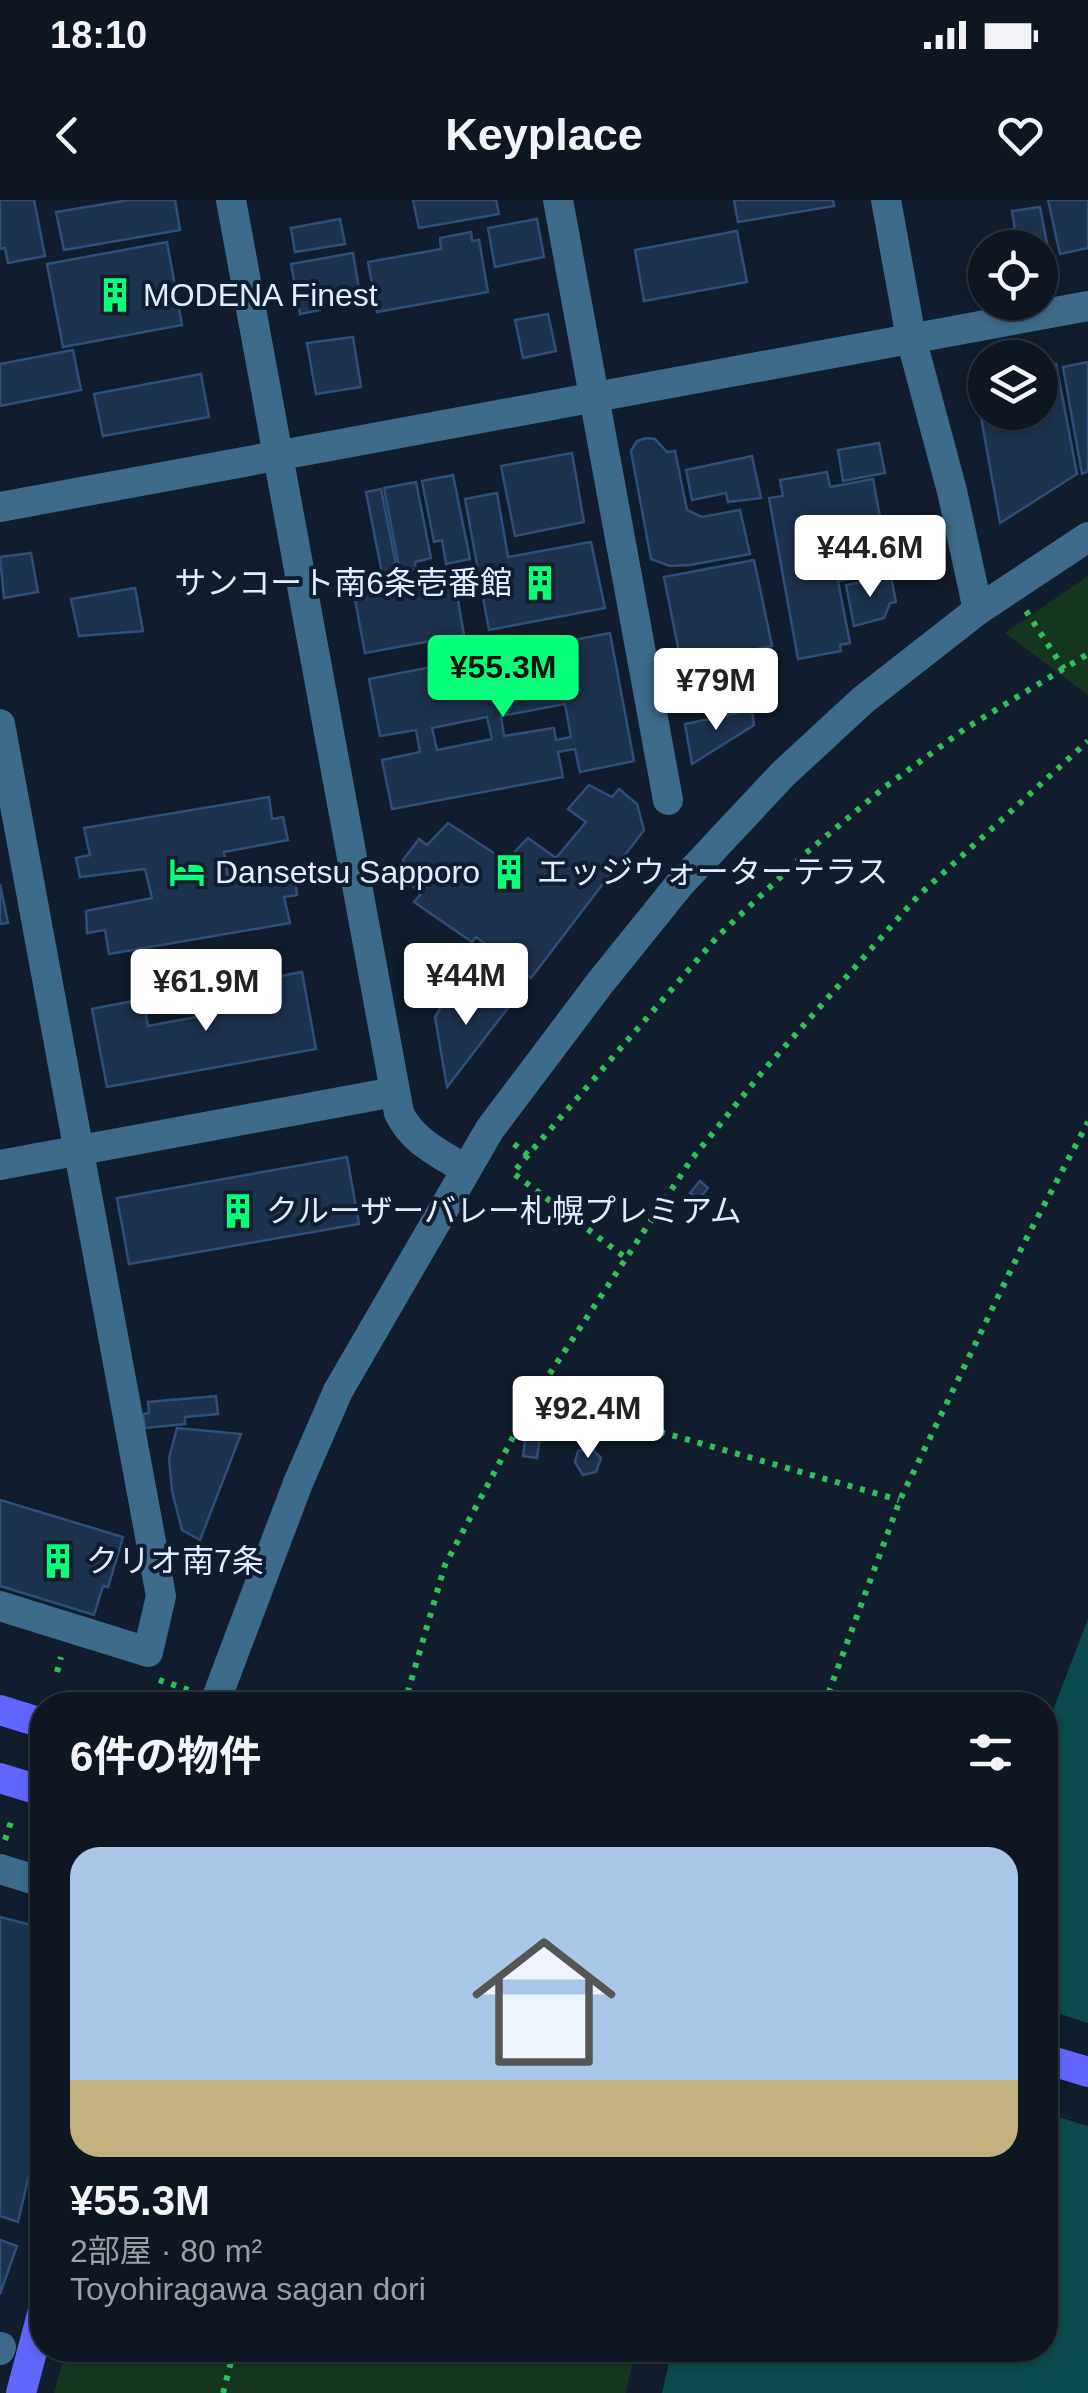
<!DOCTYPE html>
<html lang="ja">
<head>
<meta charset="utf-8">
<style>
	:root { --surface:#0d1621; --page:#1b232e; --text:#f1f3f6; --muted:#9a9fa5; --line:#2d353f; --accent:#08ff7a }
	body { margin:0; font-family:Arial,"Noto Sans JP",sans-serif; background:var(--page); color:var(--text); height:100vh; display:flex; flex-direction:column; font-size:38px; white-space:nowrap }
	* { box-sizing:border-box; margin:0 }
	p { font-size:32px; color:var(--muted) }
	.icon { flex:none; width:55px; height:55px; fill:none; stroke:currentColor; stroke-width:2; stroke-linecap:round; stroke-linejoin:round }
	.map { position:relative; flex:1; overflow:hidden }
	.side { position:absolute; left:30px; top:1492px; width:1028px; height:670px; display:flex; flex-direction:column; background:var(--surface); border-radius:40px; box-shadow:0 2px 8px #0004,0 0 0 2px var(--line) }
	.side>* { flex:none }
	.buttons { position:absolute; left:968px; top:30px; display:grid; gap:20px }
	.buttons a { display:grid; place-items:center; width:90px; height:90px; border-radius:50%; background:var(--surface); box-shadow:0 2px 8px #0004,0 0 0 2px var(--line); font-size:50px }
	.price { position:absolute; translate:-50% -85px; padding:0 22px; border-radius:10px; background:#fff; color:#222; font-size:32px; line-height:65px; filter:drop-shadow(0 2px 5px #0008) }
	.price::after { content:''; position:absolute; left:50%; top:60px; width:30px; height:22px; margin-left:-15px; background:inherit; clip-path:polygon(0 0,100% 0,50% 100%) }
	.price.on { background:var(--accent); color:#111 }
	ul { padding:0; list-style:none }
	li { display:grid; align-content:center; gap:20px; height:530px; padding:0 40px }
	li+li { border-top:2px solid var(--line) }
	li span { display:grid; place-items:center; height:310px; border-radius:30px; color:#555 }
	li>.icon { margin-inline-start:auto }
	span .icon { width:180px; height:180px; fill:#fffc; stroke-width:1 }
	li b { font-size:42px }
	h2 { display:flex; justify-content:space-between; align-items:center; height:120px; padding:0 40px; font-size:42px }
	.status { display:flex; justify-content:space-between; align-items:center; height:70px; padding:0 50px; background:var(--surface); direction:ltr }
	.status svg { height:28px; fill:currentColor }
	header { display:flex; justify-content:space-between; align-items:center; height:130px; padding:0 40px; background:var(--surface); font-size:45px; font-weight:700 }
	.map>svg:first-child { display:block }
</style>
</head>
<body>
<div class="status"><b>18:10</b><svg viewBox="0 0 49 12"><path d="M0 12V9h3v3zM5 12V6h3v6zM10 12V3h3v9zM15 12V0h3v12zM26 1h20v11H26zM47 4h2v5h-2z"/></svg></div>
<header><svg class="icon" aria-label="back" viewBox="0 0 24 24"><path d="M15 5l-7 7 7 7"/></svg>Keyplace<svg class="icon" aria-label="heart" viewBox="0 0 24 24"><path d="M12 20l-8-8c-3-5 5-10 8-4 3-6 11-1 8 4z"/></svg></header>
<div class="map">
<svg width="1088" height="2193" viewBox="0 0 1088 2193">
	<rect width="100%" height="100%" fill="#111d2c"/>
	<g fill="#14361f">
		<polygon points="1088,376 1088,495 1005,433"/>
		<polygon points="66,2150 635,2150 626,2193 54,2193"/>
	</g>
	<g fill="#0b4b4b">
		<polygon points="1088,1419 1088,1923 1045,1910 1045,1531"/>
		<polygon points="1045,1913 1088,1926 1088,2193 662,2193 672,2150 1045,2150"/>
	</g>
	<polygon fill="#111d2c" points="1045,1809 1088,1823 1088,1923 1045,1910"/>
	<g fill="#1d324d" stroke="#2f4f79" stroke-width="2.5" fill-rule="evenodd">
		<polygon points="0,0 34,0 45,56 8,63 5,48 0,49"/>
		<polygon points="129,0 175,0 180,30 64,50 56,12"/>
		<polygon points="413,0 496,0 499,14 419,28"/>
		<polygon points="734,0 833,0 834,6 738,22"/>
		<polygon points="1048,0 1088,0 1088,48 1060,54"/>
		<polygon points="1040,7 1050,59 1040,60 1040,48 1018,48 1012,11"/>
		<polygon points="340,19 345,44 295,52 291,28"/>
		<polygon points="537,19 544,57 495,67 488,28"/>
		<polygon points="737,31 747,82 644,101 635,50"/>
		<polygon points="471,32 472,41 479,40 488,92 377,112 368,62 441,49 440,38"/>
		<polygon points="167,42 182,125 63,147 47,64"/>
		<polygon points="353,53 360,95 320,102 320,110 300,114 291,64"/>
		<polygon points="548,114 556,151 523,158 515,120"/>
		<polygon points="353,137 361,187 316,194 307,143"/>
		<polygon points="73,150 81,190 0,206 0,164"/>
		<polygon points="1088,162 1088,271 1082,274 1063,167"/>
		<polygon points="1056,164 1077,274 1000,323 974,178 985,176 985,212 1040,212 1040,167"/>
		<polygon points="201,174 209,217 103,236 94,194"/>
		<polygon points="646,238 655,239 667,252 675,251 687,310 702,317 740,310 750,354 690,365 670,366 651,359 631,251 637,241"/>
		<polygon points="879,243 885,273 843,281 838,250"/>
		<polygon points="572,253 584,322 515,336 501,266"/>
		<polygon points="752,256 761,298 728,302 726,293 692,300 686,270"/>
		<polygon points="827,272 830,287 873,279 890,372 838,381 850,443 840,445 841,451 798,459 769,298 783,296 780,280"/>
		<polygon points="453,275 470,359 446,364 442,340 434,342 422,281"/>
		<polygon points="416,282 431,358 415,362 416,369 400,372 384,288"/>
		<polygon points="381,289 398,375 383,378 366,292"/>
		<polygon points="497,293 508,357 591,342 605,408 489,430 465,299"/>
		<polygon points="31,353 38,392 4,398 0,357"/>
		<polygon points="754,360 772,446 681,462 664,377"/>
		<polygon points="453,371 464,435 365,453 353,389"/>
		<polygon points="891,377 896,402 890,403 884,418 854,426 846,385"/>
		<polygon points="135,388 143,431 79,436 71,399"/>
		<path d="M610 433 634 561 580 572 575 549 558 552 563 577 392 609 382 560 420 552 416 530 380 536 369 479ZM565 504 571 537 556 540 554 528 504 536 501 516ZM487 517 492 539 437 550 432 528Z"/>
		<polygon points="752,510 754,525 692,564 685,524"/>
		<polygon points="589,585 612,597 619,589 637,604 644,630 531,778 476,737 472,742 414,702 421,694 408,682 403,660 419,639 427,645 448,623 506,661 528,638 556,658 586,622 568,609"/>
		<polygon points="269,597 272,619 283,617 288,640 224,652 229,683 294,672 297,695 284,697 290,723 109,754 105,730 87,733 86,711 152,698 145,669 80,677 76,658 90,655 84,628"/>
		<polygon points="0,684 8,723 0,724"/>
		<polygon points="302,772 316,849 107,887 92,809 143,799 148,826 243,808 239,784"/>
		<polygon points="482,787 508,808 447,887 435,817 446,798 457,808 466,791 475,796"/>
		<polygon points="347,957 359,1024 129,1064 117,998"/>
		<polygon points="700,981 708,988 699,999 690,993"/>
		<polygon points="216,1196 218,1214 185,1217 185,1224 145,1228 143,1214 149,1213 148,1202"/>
		<polygon points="527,1227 541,1229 537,1258 523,1256"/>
		<polygon points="177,1228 241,1234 200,1340 182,1330 172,1291 169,1258"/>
		<polygon points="591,1248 601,1258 596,1272 583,1275 575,1262 578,1251"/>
		<polygon points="0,1300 123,1337 108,1387 103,1386 94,1415 0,1386"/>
		<polygon points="0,1717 42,1728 42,1933 36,1945 18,2022 0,2016"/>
		<polygon points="0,2040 17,2046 0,2094"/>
	</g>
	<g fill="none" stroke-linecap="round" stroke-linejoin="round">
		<g stroke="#30bf5b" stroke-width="6" stroke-dasharray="5 8" stroke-linecap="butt">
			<polyline points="1026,411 1064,469"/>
			<polyline points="514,944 528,955 718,736 806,653 885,587 966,528 1088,454"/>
			<polyline points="528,955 513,973 626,1058"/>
			<polyline points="535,1196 899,1300"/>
			<polyline points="57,1472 61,1457"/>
			<polyline points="159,1480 189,1490"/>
			<polyline points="404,1505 445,1365 535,1196 691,960 764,870 918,696 1088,541"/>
			<polyline points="824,1505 900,1300 1023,1045 1088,922"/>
			<polyline points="5,1640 11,1622"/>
			<polyline points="223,2193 234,2150"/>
		</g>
		<g stroke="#3c6b8b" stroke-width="30">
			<path d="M231 0 399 913C412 941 439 953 465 969"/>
			<polyline points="558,0 668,600"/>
			<polyline points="886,0 911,138 952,291 978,410"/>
			<polyline points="0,307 1088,106"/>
			<polyline points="0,524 161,1396 148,1452 0,1406"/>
			<polyline points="0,965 394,892"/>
			<polyline points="214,1505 298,1283 338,1191 490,929 600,783 679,685 783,574 863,500 978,410 1088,337"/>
			<polyline points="0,1669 42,1682"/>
			<polyline points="0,2150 1,2147"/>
		</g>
		<g stroke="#6365ff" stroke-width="30">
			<polyline points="0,1510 42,1523"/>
			<polyline points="0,1578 42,1591"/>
			<polyline points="1045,1859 1088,1872"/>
			<polyline points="21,2193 42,2114"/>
		</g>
	</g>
	<defs>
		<symbol id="building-bare" viewBox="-9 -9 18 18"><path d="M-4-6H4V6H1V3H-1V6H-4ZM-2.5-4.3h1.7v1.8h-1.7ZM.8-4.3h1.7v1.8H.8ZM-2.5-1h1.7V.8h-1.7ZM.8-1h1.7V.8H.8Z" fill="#08ff7a" stroke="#111d2c" stroke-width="2.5" paint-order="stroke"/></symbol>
		<symbol id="hotel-bare" viewBox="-9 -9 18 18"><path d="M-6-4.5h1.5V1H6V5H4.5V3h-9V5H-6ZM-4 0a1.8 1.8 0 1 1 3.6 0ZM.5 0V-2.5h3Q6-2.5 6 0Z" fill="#08ff7a" stroke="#111d2c" stroke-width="2.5" paint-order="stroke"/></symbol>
	</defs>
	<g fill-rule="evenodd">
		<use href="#building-bare" x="90" y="70" width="50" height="50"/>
		<use href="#building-bare" x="515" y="358" width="50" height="50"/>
		<use href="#hotel-bare" x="162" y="647" width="50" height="50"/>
		<use href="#building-bare" x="484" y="647" width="50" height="50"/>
		<use href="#building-bare" x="213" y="986" width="50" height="50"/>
		<use href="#building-bare" x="33" y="1336" width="50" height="50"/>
	</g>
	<g text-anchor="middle" stroke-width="8" stroke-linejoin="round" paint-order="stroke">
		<g font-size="32" fill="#dceeff" stroke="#111d2c" text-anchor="start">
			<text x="143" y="106">MODENA Finest</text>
			<text x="512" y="394" text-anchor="end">サンコート南6条壱番館</text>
			<text x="215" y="683">Dansetsu Sapporo</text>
			<text x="537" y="683">エッジウォーターテラス</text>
			<text x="266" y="1022">クルーザーバレー札幌プレミアム</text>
			<text x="86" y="1372">クリオ南7条</text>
		</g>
	</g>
</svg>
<div class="buttons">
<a><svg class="icon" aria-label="locate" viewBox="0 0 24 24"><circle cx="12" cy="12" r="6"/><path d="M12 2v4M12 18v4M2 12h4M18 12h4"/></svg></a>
<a><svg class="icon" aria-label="layers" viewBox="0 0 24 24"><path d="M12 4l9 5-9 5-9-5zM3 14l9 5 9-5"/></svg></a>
</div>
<b class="price" style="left:870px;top:400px">¥44.6M</b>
<b class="price on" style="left:503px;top:520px">¥55.3M</b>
<b class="price" style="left:716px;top:533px">¥79M</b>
<b class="price" style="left:466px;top:828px">¥44M</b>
<b class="price" style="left:206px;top:834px">¥61.9M</b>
<b class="price" style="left:588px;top:1261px">¥92.4M</b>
<section class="side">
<h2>6件の物件<svg class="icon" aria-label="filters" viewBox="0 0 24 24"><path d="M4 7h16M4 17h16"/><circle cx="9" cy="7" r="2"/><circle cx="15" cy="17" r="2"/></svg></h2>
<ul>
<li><span style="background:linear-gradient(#a9c7e8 75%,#c2b280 0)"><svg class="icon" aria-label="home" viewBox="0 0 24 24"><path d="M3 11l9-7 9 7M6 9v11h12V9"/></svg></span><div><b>¥55.3M</b><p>2部屋 · 80 m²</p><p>Toyohiragawa sagan dori</p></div></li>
</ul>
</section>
</div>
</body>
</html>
